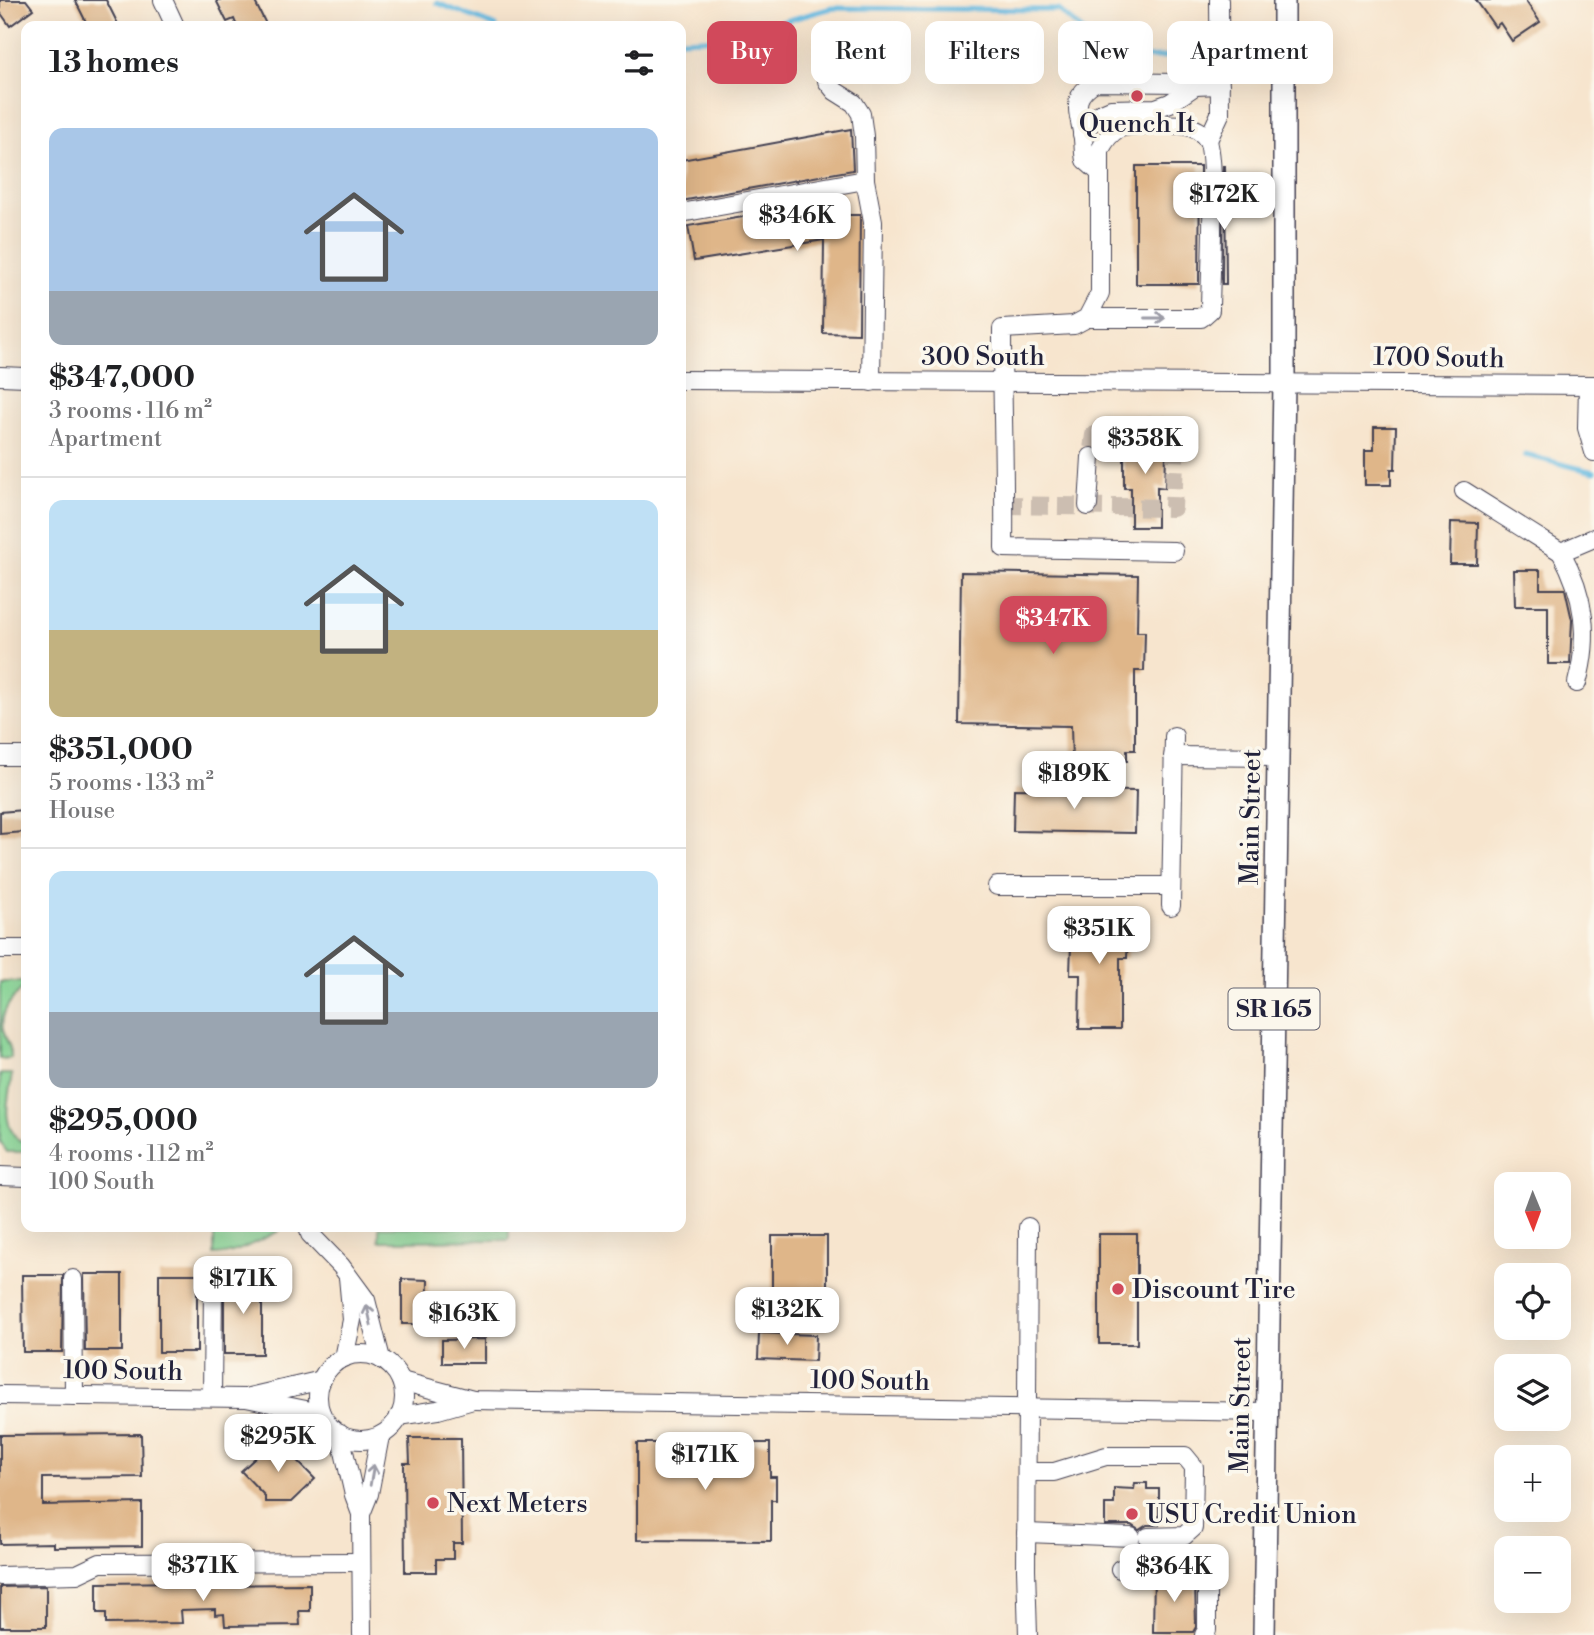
<!DOCTYPE html>
<html lang="en">
<head>
<meta charset="utf-8">
<style>
	:root { --surface:#fff; --page:#f2f2f2; --text:#202124; --muted:#757577; --line:#e0e0e0; --accent:#d1495b }
	body { margin:0; font-family:"Libre Bodoni",serif; background:var(--page); color:var(--text); height:100vh; display:flex; flex-direction:column; font-size:26px; white-space:nowrap }
	* { box-sizing:border-box; margin:0 }
	p { font-size:23px; color:var(--muted) }
	.icon { flex:none; width:38px; height:38px; fill:none; stroke:currentColor; stroke-width:2; stroke-linecap:round; stroke-linejoin:round }
	.map { position:relative; flex:1; overflow:hidden }
	.details { position:absolute; left:21px; top:21px; width:665px; height:1211px; display:flex; flex-direction:column; background:var(--surface); border-radius:14px; box-shadow:0 7px 28px #0002 }
	.details>* { flex:none }
	.guide { position:absolute; left:707px; top:21px; width:665px; height:63px; display:flex; gap:14px }
	.needle { width:46px; rotate:179deg }
	.controls { position:absolute; left:1494px; top:1172px; display:grid; gap:14px }
	.controls a { display:grid; place-items:center; width:77px; height:77px; border-radius:14px; background:var(--surface); box-shadow:0 7px 28px #0002; font-size:35px }
	.price { position:absolute; translate:-50% -60px; padding:0 16px; border-radius:14px; background:#fff; color:#222; font-size:23px; line-height:46px; filter:drop-shadow(0 2px 4px #0008) }
	.price::after { content:''; position:absolute; left:50%; top:42px; width:21px; height:16px; margin-left:-10px; background:inherit; clip-path:polygon(0 0,100% 0,50% 100%) }
	.price.active { background:var(--accent); color:#fff }
	ul { padding:0; list-style:none }
	li { display:grid; align-content:center; gap:14px; height:371px; padding:0 28px }
	li+li { border-top:2px solid var(--line) }
	li span { display:grid; place-items:center; height:217px; border-radius:14px; color:#555 }
	li>.icon { margin-inline-start:auto }
	span .icon { width:126px; height:126px; fill:#fffc; stroke-width:1 }
	li b { font-size:30px }
	h2 { display:flex; justify-content:space-between; align-items:center; height:84px; padding:0 28px; font-size:30px }
	.tag { padding:0 24px; border-radius:14px; background:var(--surface); box-shadow:0 7px 28px #0002; font-size:24px; line-height:63px }
	.tag.active { background:var(--accent); color:#fff }
	.map>svg:first-child { display:block }
</style>
</head>
<body>
<div class="map">
<svg width="1594" height="1635" viewBox="0 0 1594 1635">
	<rect width="100%" height="100%" fill="#fbf7ec"/>
	<filter id="ink" filterUnits="userSpaceOnUse"><feTurbulence type="fractalNoise" baseFrequency=".0143" numOctaves="2"/><feDisplacementMap in="SourceGraphic" scale="14" xChannelSelector="R" yChannelSelector="G"/><feConvolveMatrix kernelMatrix="1 2 1 2 8 2 1 2 1" color-interpolation-filters="sRGB"/></filter>
	<filter id="wash" filterUnits="userSpaceOnUse"><feTurbulence type="fractalNoise" baseFrequency=".00686" numOctaves="4" result="noise"/><feDisplacementMap in="SourceGraphic" scale="28" xChannelSelector="R" yChannelSelector="G"/><feGaussianBlur stdDeviation="1.57" result="paint"/><feColorMatrix in="noise" values="0 0 0 0 0 0 0 0 0 0 0 0 0 0 0 0 0 1.4 0 .05"/><feComposite in="paint" operator="in"/></filter>
	<g filter="url(#wash)">
		<rect width="100%" height="100%" fill="#f7e5ce"/>
		<g fill="#86d594" stroke="#547c68" stroke-width="2">
			<path d="M0 982H26V989H22C10 1000 0 1013 3 1030 6 1041 12 1047 11 1058L0 1059Z"/>
			<path d="M0 1074H12C9 1099 0 1121 19 1141L26 1142V1152H7L0 1141Z"/>
			<path d="M214 1227H277L279 1231C259 1240 236 1255 214 1255Z"/>
			<polygon points="379,1227 509,1227 509,1240 379,1241"/>
		</g>
		<g fill="none" stroke-linecap="round" stroke-linejoin="round">
			<g stroke="#65bae1" stroke-width="5">
				<polyline points="437,3 496,26"/>
				<polyline points="681,40 723,38 832,8 1058,10 1101,46 1141,58 1215,54"/>
				<polyline points="1525,455 1594,472"/>
			</g>
		</g>
		<g id="blocks">
			<g fill="#dfb689">
				<polygon points="0,0 26,0 33,9 10,26 0,12"/>
				<polygon points="75,0 106,0 119,26 88,26"/>
				<polygon points="216,0 254,0 267,26 237,26 234,19 227,22"/>
				<polygon points="1476,0 1525,0 1540,22 1512,41 1500,23 1495,27"/>
				<polygon points="851,129 853,170 681,201 681,160"/>
				<polygon points="1136,166 1200,166 1199,284 1136,284"/>
				<polygon points="1223,166 1225,166 1226,284 1222,284"/>
				<polygon points="804,207 805,215 860,215 859,334 823,333 824,240 694,261 688,226"/>
				<polygon points="1374,427 1396,427 1395,469 1391,469 1391,485 1365,485 1365,450 1374,450"/>
				<polygon points="1124,436 1168,437 1168,453 1166,453 1165,488 1157,487 1157,527 1131,527 1131,488 1124,488"/>
				<polygon points="1451,522 1478,523 1477,564 1450,564"/>
				<polygon points="1514,570 1540,570 1540,589 1565,589 1572,620 1570,664 1548,664 1548,606 1515,606"/>
				<polygon points="961,572 1138,575 1137,632 1145,632 1144,671 1135,671 1135,750 1127,750 1127,761 1072,761 1071,726 959,724"/>
				<polygon points="1014,789 1136,791 1135,833 1013,831"/>
				<polygon points="23,810 24,832 0,834 0,812"/>
				<polygon points="1072,913 1129,913 1127,958 1120,958 1120,1029 1079,1029 1080,975 1070,975"/>
				<rect x="1099" y="1234" width="38" height="110"/>
				<polygon points="772,1236 827,1236 827,1289 772,1290"/>
				<polygon points="84,1274 122,1274 122,1351 85,1351"/>
				<rect x="159" y="1274" width="38" height="78"/>
				<polygon points="22,1275 63,1275 62,1352 23,1352"/>
				<rect x="224" y="1277" width="38" height="77"/>
				<polygon points="402,1279 428,1280 427,1324 402,1324"/>
				<polygon points="759,1333 816,1335 815,1361 758,1359"/>
				<polygon points="485,1339 485,1363 442,1363 442,1340"/>
				<polygon points="141,1434 142,1477 43,1478 43,1505 142,1503 142,1546 54,1547 54,1543 0,1544 0,1435"/>
				<polygon points="409,1438 461,1438 462,1543 453,1543 453,1559 436,1559 436,1572 405,1572 404,1463 410,1463"/>
				<polygon points="276,1439 315,1479 291,1502 265,1502 265,1496 241,1471"/>
				<polygon points="637,1443 770,1443 770,1477 776,1477 776,1500 771,1500 771,1541 637,1540"/>
				<polygon points="1135,1483 1147,1483 1147,1489 1159,1489 1159,1525 1147,1525 1139,1530 1131,1525 1105,1525 1105,1504 1114,1504 1114,1488 1134,1489"/>
				<polygon points="1154,1575 1183,1576 1192,1578 1192,1581 1195,1581 1196,1627 1193,1632 1153,1632"/>
				<polygon points="192,1582 192,1585 310,1584 310,1611 299,1611 300,1625 225,1626 224,1614 215,1615 215,1609 181,1610 182,1623 106,1624 106,1613 97,1613 97,1583"/>
				<polygon points="46,1586 46,1627 0,1627 0,1587"/>
			</g>
		</g>
	</g>
	<g filter="url(#ink)">
		<use href="#blocks" fill-opacity="0" stroke="#423f51" stroke-width="2"/>
		<g fill="none" stroke-linecap="round" stroke-linejoin="round">
			<polyline stroke="#ccbeb1" stroke-width="18" stroke-dasharray="18 9" stroke-linecap="butt" points="1004,505 1173,508 1176,438 1168,426 1158,423 1094,435 1091,457"/>
			<defs>
				<g id="minor">
					<polyline points="163,0 175,26"/>
					<polyline points="827,81 835,91 854,103 861,114 864,136 865,180 873,222 871,382"/>
					<polyline points="1082,134 1097,115 1111,109 1156,108 1170,103 1195,86"/>
					<polyline points="1208,140 1220,114 1219,0"/>
					<path d="M1100 173 1085 160C1083 151 1084 141 1082 132 1078 109 1071 97 1095 82L1181 83 1195 86 1220 85"/>
					<polyline points="681,213 865,180"/>
					<path d="M1087 318H1201L1210 310C1210 283 1217 154 1207 139 1195 122 1171 124 1153 125 1125 126 1114 123 1100 150V293L1087 318 1074 325 1002 329C1002 402 1005 474 1004 548L1174 551"/>
					<polyline points="0,376 26,377"/>
					<polyline points="681,380 1594,385"/>
					<polyline points="1588,385 1587,428 1594,452"/>
					<polyline points="1464,491 1561,552 1594,538"/>
					<polyline points="1088,506 1091,457"/>
					<path d="M1561 552C1585 596 1590 636 1577 683"/>
					<polyline points="0,756 26,756"/>
					<polyline points="1173,756 1278,757"/>
					<polyline points="997,886 1171,886"/>
					<polyline points="1171,906 1174,736"/>
					<polyline points="0,949 26,949"/>
					<polyline points="0,1176 26,1177"/>
					<polyline points="308,1227 310,1234 341,1266 366,1300 381,1359"/>
					<polyline points="73,1279 74,1396"/>
					<circle cx="361" cy="1397" r="43"/>
					<polyline points="344,1358 352,1320 348,1277"/>
					<polyline points="401,1381 473,1400 1267,1412"/>
					<polyline points="0,1395 246,1398 321,1413"/>
					<polyline points="212,1397 213,1284"/>
					<polyline points="249,1397 322,1380"/>
					<polyline points="399,1416 438,1410 473,1400"/>
					<polyline points="340,1434 354,1495 361,1514"/>
					<polyline points="1027,1472 1054,1472 1106,1456 1185,1456 1194,1467 1193,1528 1184,1536 1148,1537"/>
					<polyline points="1026,1533 1131,1537"/>
					<path d="M1120 1569C1138 1563 1185 1561 1202 1569L1207 1579V1630L1204 1635"/>
					<polyline points="0,1576 77,1574 100,1563 361,1562"/>
					<polyline points="362,1635 361,1514 369,1494 380,1436"/>
					<polyline points="1028,1635 1026,1569 1028,1227"/>
				</g>
				<polyline id="major" points="1264,1635 1284,382 1284,0"/>
			</defs>
			<use href="#minor" stroke="#423f51" stroke-width="20"/>
			<use href="#major" stroke="#423f51" stroke-width="24"/>
			<use href="#minor" stroke="#fff" stroke-width="18"/>
			<use href="#major" stroke="#fff" stroke-width="21"/>
		</g>
		<defs><path id="oneway-shaft" d="M-6 0H5M1.5-3L5.5 0L1.5 3" fill="none" stroke-width="1.6" stroke-linecap="round" stroke-linejoin="round" transform="scale(1.75)"/></defs>
		<g stroke="#9c9ca7">
			<use href="#oneway-shaft" transform="translate(1155 318)"/>
			<use href="#oneway-shaft" transform="translate(369 1315) rotate(-102)"/>
			<use href="#oneway-shaft" transform="translate(372 1475) rotate(-80)"/>
		</g>
	</g>
	<g fill="#d1495b" stroke="#fbf7ec" stroke-width="2.5">
		<circle cx="1137" cy="96" r="7"/>
		<circle cx="1118" cy="1289" r="7"/>
		<circle cx="433" cy="1503" r="7"/>
		<circle cx="1132" cy="1514" r="7"/>
	</g>
	<g text-anchor="middle" stroke-width="7" stroke-linejoin="round" paint-order="stroke">
		<rect fill="#fbf7ec" stroke="#636270" stroke-width="2" x="1228.5" y="988.5" width="91" height="41" rx="5"/>
		<g font-size="24" font-weight="bold" fill="#22223b">
			<text x="1274" y="1017">SR 165</text>
		</g>
		<g font-size="26" fill="#22223b" stroke="#fbf7ec" text-anchor="start">
			<text x="1137" y="132" text-anchor="middle">Quench It</text>
			<text x="1132" y="1298">Discount Tire</text>
			<text x="447" y="1512">Next Meters</text>
			<text x="1146" y="1523">USU Credit Union</text>
		</g>
		<g font-size="26" fill="#22223b" stroke="#fbf7ec">
			<text x="983" y="365">300 South</text>
			<text transform="translate(1439 357) rotate(1)" y="9">1700 South</text>
			<text transform="translate(1250 817) rotate(-89)" y="9">Main Street</text>
			<text transform="translate(123 1370) rotate(1)" y="9">100 South</text>
			<text transform="translate(870 1380) rotate(1)" y="9">100 South</text>
			<text transform="translate(1240 1405) rotate(-89)" y="9">Main Street</text>
		</g>
	</g>
</svg>
<div class="controls">
<a><svg class="needle" viewBox="-14 -14 28 28"><path d="M0-13l5 13h-10z" fill="#e53935"/><path d="M0 13l5-13h-10z" fill="#757577"/></svg></a>
<a><svg class="icon" aria-label="locate" viewBox="0 0 24 24"><circle cx="12" cy="12" r="6"/><path d="M12 2v4M12 18v4M2 12h4M18 12h4"/></svg></a>
<a><svg class="icon" aria-label="layers" viewBox="0 0 24 24"><path d="M12 4l9 5-9 5-9-5zM3 14l9 5 9-5"/></svg></a>
<a>+</a>
<a>−</a>
</div>
<b class="price" style="left:1224px;top:232px">$172K</b>
<b class="price" style="left:797px;top:253px">$346K</b>
<b class="price" style="left:1145px;top:476px">$358K</b>
<b class="price active" style="left:1053px;top:656px">$347K</b>
<b class="price" style="left:1074px;top:811px">$189K</b>
<b class="price" style="left:1099px;top:966px">$351K</b>
<b class="price" style="left:243px;top:1316px">$171K</b>
<b class="price" style="left:787px;top:1347px">$132K</b>
<b class="price" style="left:464px;top:1351px">$163K</b>
<b class="price" style="left:278px;top:1474px">$295K</b>
<b class="price" style="left:705px;top:1492px">$171K</b>
<b class="price" style="left:203px;top:1603px">$371K</b>
<b class="price" style="left:1174px;top:1604px">$364K</b>
<div class="guide">
<a class="tag active">Buy</a>
<a class="tag">Rent</a>
<a class="tag">Filters</a>
<a class="tag">New</a>
<a class="tag">Apartment</a>
</div>
<section class="details">
<h2>13 homes<svg class="icon" aria-label="filters" viewBox="0 0 24 24"><path d="M4 7h16M4 17h16"/><circle cx="9" cy="7" r="2"/><circle cx="15" cy="17" r="2"/></svg></h2>
<ul>
<li><span style="background:linear-gradient(#a9c7e8 75%,#9aa5b1 0)"><svg class="icon" aria-label="home" viewBox="0 0 24 24"><path d="M3 11l9-7 9 7M6 9v11h12V9"/></svg></span><div><b>$347,000</b><p>3 rooms · 116 m²</p><p>Apartment</p></div></li>
<li><span style="background:linear-gradient(#bfe0f5 60%,#c2b280 0)"><svg class="icon" aria-label="home" viewBox="0 0 24 24"><path d="M3 11l9-7 9 7M6 9v11h12V9"/></svg></span><div><b>$351,000</b><p>5 rooms · 133 m²</p><p>House</p></div></li>
<li><span style="background:linear-gradient(#bfe0f5 65%,#9aa5b1 0)"><svg class="icon" aria-label="home" viewBox="0 0 24 24"><path d="M3 11l9-7 9 7M6 9v11h12V9"/></svg></span><div><b>$295,000</b><p>4 rooms · 112 m²</p><p>100 South</p></div></li>
</ul>
</section>
</div>
</body>
</html>
